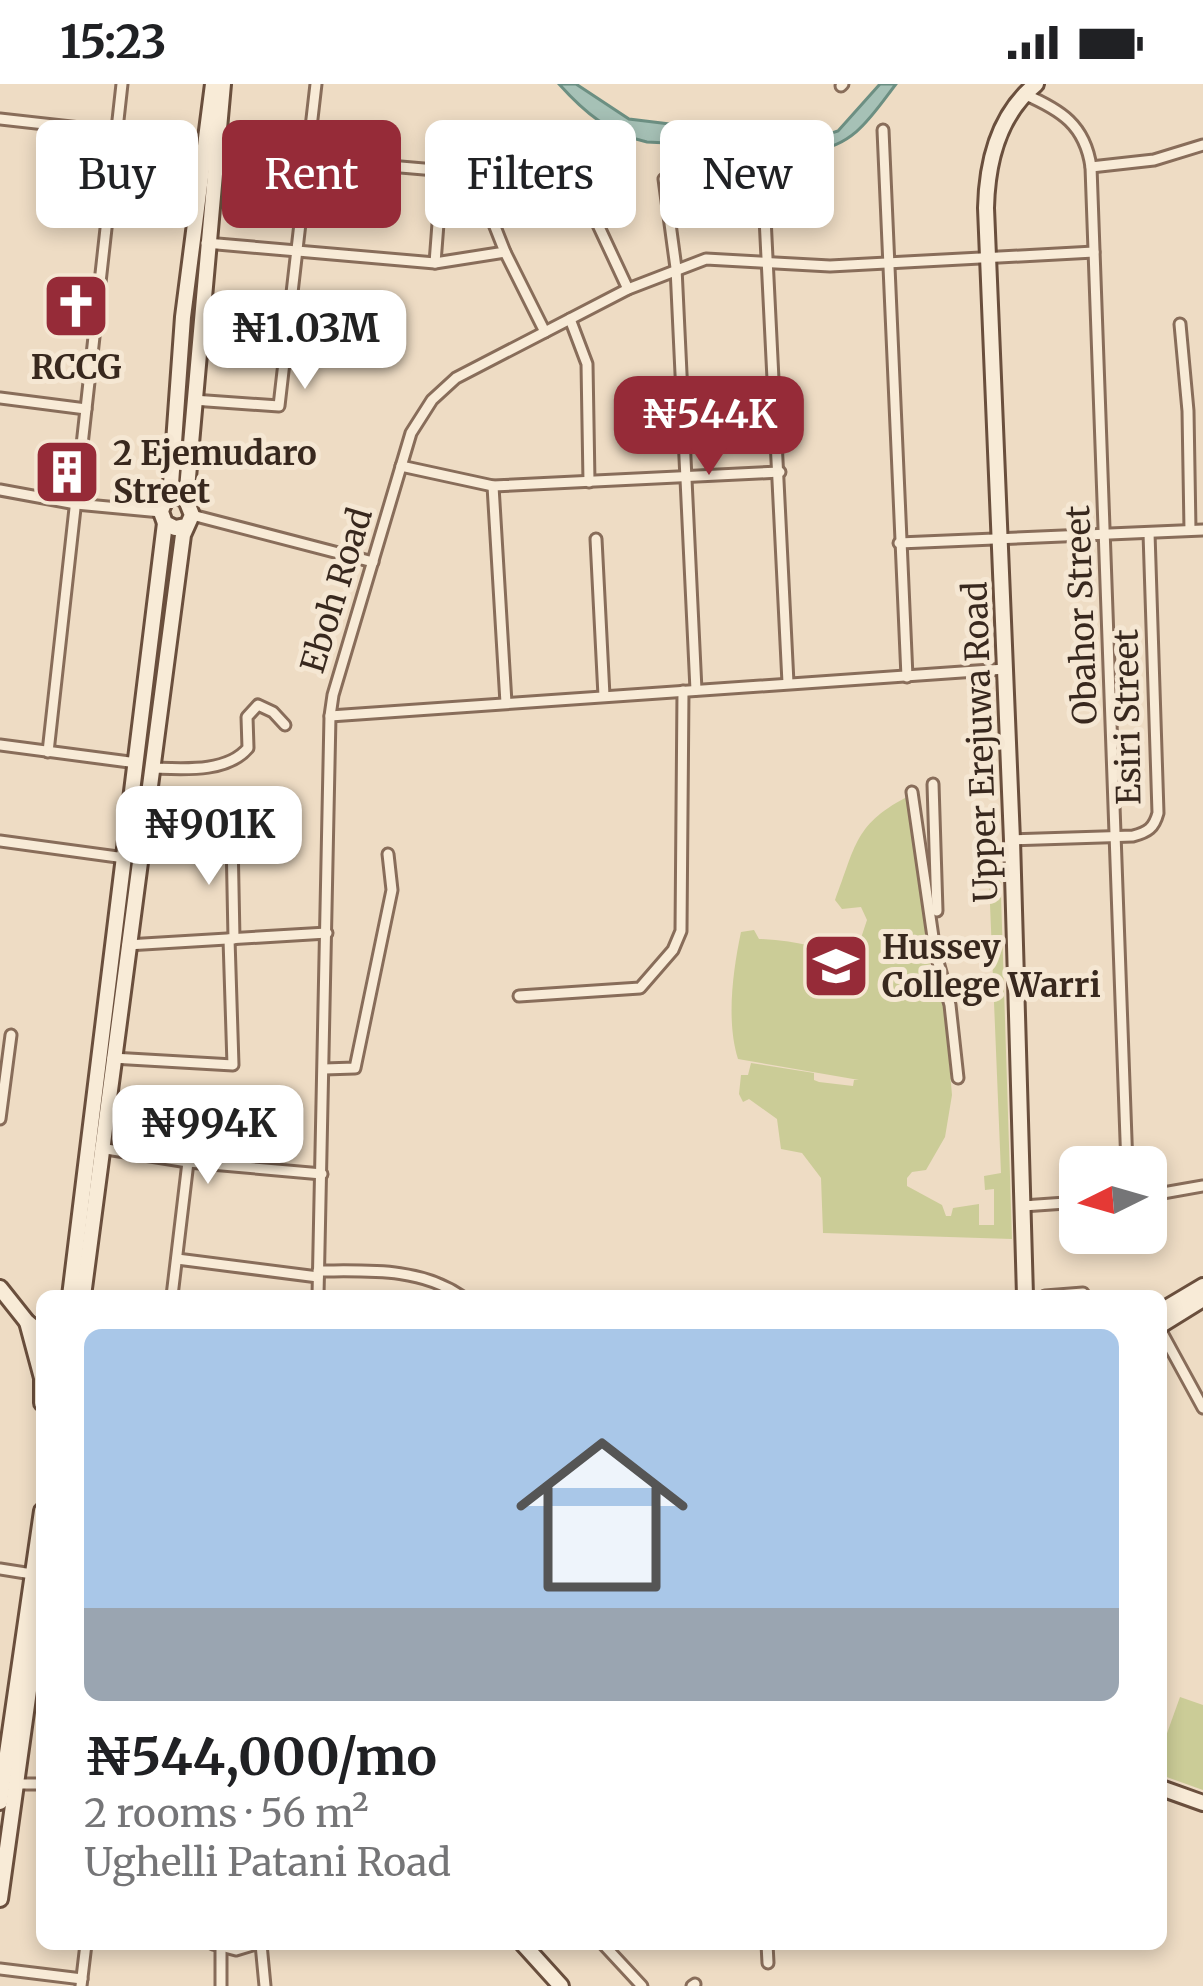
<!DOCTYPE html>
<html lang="en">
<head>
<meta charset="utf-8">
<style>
	:root { --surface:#fff; --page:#f2f2f2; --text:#202124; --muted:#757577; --line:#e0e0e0; --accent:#962b38 }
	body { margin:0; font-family:Merriweather,serif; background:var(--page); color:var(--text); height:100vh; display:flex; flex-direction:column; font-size:45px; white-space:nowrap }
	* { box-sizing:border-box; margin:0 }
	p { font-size:39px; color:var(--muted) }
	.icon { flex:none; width:66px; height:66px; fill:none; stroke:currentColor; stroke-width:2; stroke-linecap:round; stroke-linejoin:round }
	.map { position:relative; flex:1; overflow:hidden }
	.drawer { position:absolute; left:36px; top:1206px; width:1131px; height:660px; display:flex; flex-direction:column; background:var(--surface); border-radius:18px; box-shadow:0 6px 18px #0003 }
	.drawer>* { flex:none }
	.top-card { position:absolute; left:36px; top:36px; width:1131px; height:108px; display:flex; gap:24px }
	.needle { width:78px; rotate:265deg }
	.buttons { position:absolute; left:1059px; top:1062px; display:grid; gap:24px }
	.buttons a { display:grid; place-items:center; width:108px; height:108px; border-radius:18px; background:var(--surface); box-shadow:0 6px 18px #0003; font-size:60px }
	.price { position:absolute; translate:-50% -102px; padding:0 27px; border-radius:24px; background:#fff; color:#222; font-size:39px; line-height:78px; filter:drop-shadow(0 3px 6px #0008) }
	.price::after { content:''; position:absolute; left:50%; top:72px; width:36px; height:27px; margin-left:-18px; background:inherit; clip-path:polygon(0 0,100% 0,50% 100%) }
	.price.selected { background:var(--accent); color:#fff }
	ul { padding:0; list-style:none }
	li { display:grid; align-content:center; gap:24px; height:636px; padding:0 48px }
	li+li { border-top:3px solid var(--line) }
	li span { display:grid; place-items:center; height:372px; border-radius:18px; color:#555 }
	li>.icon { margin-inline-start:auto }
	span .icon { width:216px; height:216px; fill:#fffc; stroke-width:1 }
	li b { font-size:51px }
	.chip { padding:0 42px; border-radius:18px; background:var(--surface); box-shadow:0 6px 18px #0003; font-size:42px; line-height:108px }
	.chip.selected { background:var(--accent); color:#fff }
	.status { display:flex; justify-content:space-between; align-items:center; height:84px; padding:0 60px; background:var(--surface); direction:ltr }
	.status svg { height:33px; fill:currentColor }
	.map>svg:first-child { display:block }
</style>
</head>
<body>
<div class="status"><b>15:23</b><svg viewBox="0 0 49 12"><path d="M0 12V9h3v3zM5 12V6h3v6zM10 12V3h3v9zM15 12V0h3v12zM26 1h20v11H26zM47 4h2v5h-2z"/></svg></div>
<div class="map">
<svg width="1203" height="1902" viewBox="0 0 1203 1902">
	<rect width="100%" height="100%" fill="#eedcc4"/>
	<g fill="#cbcc97">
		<path d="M911 711 928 825 930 885 944 918 952 1011 945 1053 926 1086 912 1088 907 1094V1102L942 1121 946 1132H951L953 1124 979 1120V1141H994V1105L985 1106 984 1092 1001 1089 989 796 1000 780 1012 1155 823 1149 821 1094 802 1069 781 1065 777 1035 749 1015 743 1018 739 1010 741 991H748L751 979 814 989V996L819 998 853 1002 854 996H859L738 975C726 937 733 886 741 848L754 846 759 855C797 856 827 867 863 872L868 867 860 857 867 836 861 823 842 825 835 816C856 762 854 739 911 711Z"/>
		<polygon points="1180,1613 1203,1621 1203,1706 1161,1691 1161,1666"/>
	</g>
	<path fill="#a6c1b6" stroke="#6c8f82" stroke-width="3" d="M559 0H576L629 35 808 57 838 47 880 0H896C873 30 854 63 813 66L647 58C610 50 584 28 559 0Z"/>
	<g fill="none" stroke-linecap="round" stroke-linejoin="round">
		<defs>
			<g id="street">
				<polyline points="841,2 843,0"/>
				<path d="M1024 10C1061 26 1085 41 1091 83L1127 1083"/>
				<polyline points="0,35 116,48"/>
				<polyline points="883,46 907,593"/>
				<polyline points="571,83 628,205"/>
				<polyline points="1091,83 1154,76 1203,61"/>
				<polyline points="763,93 788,599"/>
				<polyline points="664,95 676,184 696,606"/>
				<polyline points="206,159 435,179 505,168 471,82 447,87 308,75"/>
				<polyline points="505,168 545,248"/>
				<polyline points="435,179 442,87"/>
				<polyline points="570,235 587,280 589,398"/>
				<polyline points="1180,240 1188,327 1190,446"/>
				<polyline points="0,314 86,325"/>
				<polyline points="193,316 279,322 316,0"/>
				<polyline points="401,382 493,402 780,388"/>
				<polyline points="493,402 506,619"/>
				<polyline points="0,406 76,420 161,428"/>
				<polyline points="192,431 373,478"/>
				<polyline points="596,455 604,612"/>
				<polyline points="899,459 1203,446"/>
				<polyline points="330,632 1005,585"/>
				<polyline points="0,661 137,679"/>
				<polyline points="48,668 122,0"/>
				<path d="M153 684C183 685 227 689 248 664L247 633 258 621 273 628 285 641"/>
				<polyline points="933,700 937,827"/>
				<polyline points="912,708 935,867 950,921 958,994"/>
				<polyline points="232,753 234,855"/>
				<path d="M1012 756 1133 752C1148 748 1154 744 1158 729L1149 449"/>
				<polyline points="0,757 125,774"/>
				<polyline points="127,861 327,849"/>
				<polyline points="519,912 640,904 673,866 681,847 683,607"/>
				<polyline points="112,974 233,981 229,855"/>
				<polyline points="324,985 355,984 392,806 388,770"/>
				<polyline points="0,1035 11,951"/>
				<polyline points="100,1064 188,1078 322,1090"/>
				<polyline points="1146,1112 1203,1102"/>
				<polyline points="1023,1122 1080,1118"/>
				<polyline points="177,1175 318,1193"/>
				<path d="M318 1187C367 1187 419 1183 461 1212"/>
				<polyline points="172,1212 188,1078"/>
				<polyline points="318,1212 330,632 333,611 411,349 432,316 456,294 628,205 706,175 830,182 1094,168"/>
				<polyline points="1045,1212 1083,1209"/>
				<polyline points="1161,1247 1203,1324"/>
				<polyline points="0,1485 32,1490"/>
				<polyline points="15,1700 42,1700"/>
				<polyline points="213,1860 236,1866 256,1860"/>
				<polyline points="221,1860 221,1902"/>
				<polyline points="261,1860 265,1902"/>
				<polyline points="603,1860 642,1902"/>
				<polyline points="767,1860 768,1879"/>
				<polyline points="0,1885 82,1895"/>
				<polyline points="81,1902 86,1860"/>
				<polyline points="692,1902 695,1900"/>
			</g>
			<g id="secondary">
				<polyline points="170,414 183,233 213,0"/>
				<polyline points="186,416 223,0"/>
				<polyline points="0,1204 27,1238 42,1250"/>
				<polyline points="70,1212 165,439"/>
				<path d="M83 1212 183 451 192 431 186 416C174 409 164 414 161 428L165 439 175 444 185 442"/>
				<path d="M1025 1212 1012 756 986 124C987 78 998 31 1036 0"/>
				<polyline points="1161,1227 1203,1202"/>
				<polyline points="27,1238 42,1294"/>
				<polyline points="1161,1241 1203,1215"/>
				<polyline points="42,1296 42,1319"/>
				<polyline points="1161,1704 1203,1719"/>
				<polyline points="0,1718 42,1427"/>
				<polyline points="0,1815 42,1513"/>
				<polyline points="523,1860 561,1902"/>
			</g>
		</defs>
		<use href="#street" stroke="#886d5a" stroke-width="15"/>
		<use href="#secondary" stroke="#6a4f3d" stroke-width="20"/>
		<use href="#street" stroke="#f8ebd7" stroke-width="9"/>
		<use href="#secondary" stroke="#f8ebd7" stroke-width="14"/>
	</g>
	<defs>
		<symbol id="church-square" viewBox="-11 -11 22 22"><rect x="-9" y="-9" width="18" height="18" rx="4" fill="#962b38" stroke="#f5e7d3"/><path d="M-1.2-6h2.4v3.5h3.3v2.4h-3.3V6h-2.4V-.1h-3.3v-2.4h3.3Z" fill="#fff"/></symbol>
		<symbol id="building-square" viewBox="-11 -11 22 22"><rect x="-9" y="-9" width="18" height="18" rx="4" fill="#962b38" stroke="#f5e7d3"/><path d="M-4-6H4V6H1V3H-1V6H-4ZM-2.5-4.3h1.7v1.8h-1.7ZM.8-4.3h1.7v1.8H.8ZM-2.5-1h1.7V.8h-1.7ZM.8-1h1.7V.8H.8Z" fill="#fff"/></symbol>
		<symbol id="university-square" viewBox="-11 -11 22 22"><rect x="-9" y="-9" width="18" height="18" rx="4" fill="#962b38" stroke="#f5e7d3"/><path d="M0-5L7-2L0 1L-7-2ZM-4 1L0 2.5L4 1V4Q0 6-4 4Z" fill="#fff"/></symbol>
	</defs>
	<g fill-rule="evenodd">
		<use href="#church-square" x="38" y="184" width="76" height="76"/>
		<use href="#building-square" x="29" y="350" width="76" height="76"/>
		<use href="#university-square" x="798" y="844" width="76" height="76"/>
	</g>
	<g text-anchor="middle" stroke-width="10" stroke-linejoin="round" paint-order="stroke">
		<g font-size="33" font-weight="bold" fill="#38281e" stroke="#f5e7d3" text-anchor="start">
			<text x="76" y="295" text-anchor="middle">RCCG</text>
			<text x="113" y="381">2 Ejemudaro<tspan x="113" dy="38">Street</tspan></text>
			<text x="882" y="875">Hussey<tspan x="882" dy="38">College Warri</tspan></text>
		</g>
		<g font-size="33" fill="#38281e" stroke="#f5e7d3">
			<text transform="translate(336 506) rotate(-73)" y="12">Eboh Road</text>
			<text transform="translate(1081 531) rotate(-92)" y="12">Obahor Street</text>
			<text transform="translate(1127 633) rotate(-91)" y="12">Esiri Street</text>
			<text transform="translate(980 658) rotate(-92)" y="12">Upper Erejuwa Road</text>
		</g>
	</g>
</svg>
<div class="buttons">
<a><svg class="needle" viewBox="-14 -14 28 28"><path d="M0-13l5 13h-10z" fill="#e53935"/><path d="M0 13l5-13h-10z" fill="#757577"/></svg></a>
</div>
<b class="price" style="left:305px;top:308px">₦1.03M</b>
<b class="price selected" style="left:709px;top:394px">₦544K</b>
<b class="price" style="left:209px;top:804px">₦901K</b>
<b class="price" style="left:208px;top:1103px">₦994K</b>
<div class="top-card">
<a class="chip">Buy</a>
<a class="chip selected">Rent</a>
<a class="chip">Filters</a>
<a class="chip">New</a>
</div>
<section class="drawer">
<ul>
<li><span style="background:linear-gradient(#a9c7e8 75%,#9aa5b1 0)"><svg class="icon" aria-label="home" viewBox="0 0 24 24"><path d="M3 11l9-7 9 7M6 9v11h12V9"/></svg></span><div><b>₦544,000/mo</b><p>2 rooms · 56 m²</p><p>Ughelli Patani Road</p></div></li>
</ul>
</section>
</div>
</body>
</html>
